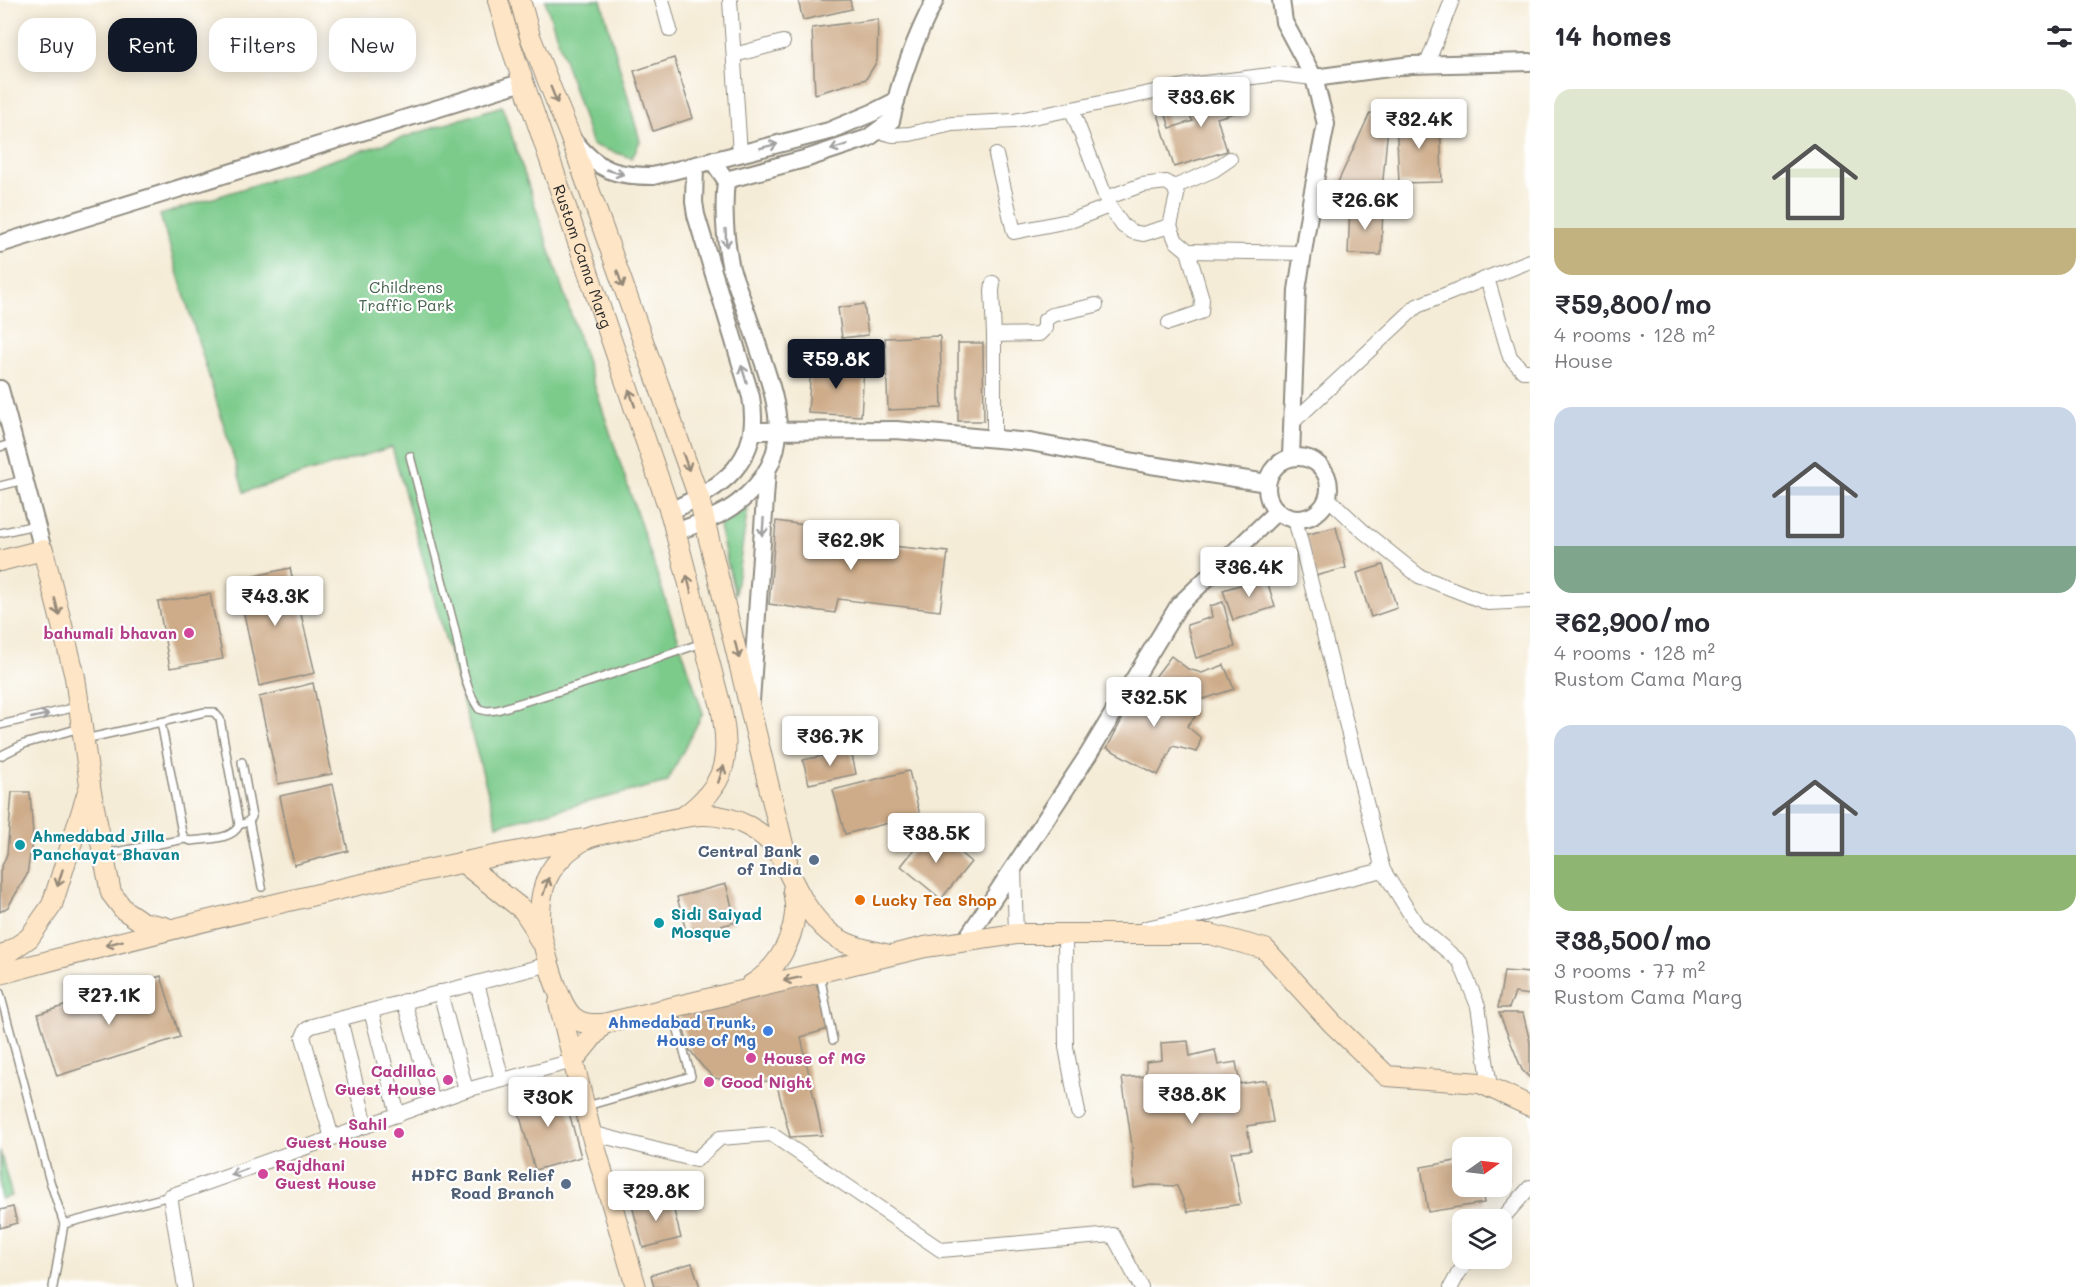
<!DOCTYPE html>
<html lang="en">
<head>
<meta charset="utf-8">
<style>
	:root { --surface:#fff; --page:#f2f2f3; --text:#2b2b33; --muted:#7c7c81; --accent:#111827 }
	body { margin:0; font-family:Mali,sans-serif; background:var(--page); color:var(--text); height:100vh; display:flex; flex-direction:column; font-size:22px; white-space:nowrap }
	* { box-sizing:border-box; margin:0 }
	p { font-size:20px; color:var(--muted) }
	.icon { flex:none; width:33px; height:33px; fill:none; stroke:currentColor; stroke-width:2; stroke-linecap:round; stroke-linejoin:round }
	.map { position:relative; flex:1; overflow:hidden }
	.sheet { display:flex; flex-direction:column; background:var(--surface); width:570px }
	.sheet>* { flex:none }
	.banner { position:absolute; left:18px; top:18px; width:570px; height:54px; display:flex; gap:12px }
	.needle { width:39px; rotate:76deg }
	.fabs { position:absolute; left:1452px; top:1137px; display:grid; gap:12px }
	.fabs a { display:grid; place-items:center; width:60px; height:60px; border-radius:12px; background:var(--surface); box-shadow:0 3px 15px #0003; font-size:30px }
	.price { position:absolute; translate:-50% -51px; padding:0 14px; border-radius:6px; background:#fff; color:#222; font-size:20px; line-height:39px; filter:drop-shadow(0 2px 3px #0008) }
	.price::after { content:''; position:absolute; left:50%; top:36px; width:18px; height:14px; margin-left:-9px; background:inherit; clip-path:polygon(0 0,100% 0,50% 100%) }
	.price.active { background:var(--accent); color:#fff }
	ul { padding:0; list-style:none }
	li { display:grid; align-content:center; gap:12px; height:318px; padding:0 24px }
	li span { display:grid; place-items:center; height:186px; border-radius:18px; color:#555 }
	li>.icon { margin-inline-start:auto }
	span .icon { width:108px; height:108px; fill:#fffc; stroke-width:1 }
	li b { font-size:26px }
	h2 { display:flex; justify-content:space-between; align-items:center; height:72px; padding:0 24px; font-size:26px }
	.chip { padding:0 21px; border-radius:18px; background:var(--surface); box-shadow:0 3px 15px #0003; font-size:21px; line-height:54px }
	.chip.active { background:var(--accent); color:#fff }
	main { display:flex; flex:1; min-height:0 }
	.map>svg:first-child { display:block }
</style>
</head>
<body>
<main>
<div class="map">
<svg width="1530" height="1287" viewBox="0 0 1530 1287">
	<rect width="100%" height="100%" fill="#fff"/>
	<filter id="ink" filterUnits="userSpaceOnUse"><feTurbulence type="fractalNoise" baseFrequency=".0167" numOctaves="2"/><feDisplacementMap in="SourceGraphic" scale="12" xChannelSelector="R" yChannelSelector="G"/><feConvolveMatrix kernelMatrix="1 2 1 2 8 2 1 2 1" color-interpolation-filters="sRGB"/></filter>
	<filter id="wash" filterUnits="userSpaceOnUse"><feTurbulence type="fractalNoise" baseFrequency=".008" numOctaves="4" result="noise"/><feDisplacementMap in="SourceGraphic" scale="24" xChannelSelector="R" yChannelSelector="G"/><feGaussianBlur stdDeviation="1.35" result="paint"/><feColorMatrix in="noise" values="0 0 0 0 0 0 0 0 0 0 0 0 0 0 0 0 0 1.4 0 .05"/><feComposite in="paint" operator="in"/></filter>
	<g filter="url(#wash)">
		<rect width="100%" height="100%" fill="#f5ecd7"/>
		<g fill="#7ccb8b" stroke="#547b5b" stroke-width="1.5">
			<polygon points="545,0 601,0 640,141 632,158 592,145"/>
			<polygon points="502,106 703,713 667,782 497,825 392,447 244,492 160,215"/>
			<polygon points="750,494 735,595 718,522"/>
			<polygon points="0,1151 12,1196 0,1199"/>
		</g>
		<g id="blocks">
			<g fill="#ceac89">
				<polygon points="798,0 850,0 852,9 803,20"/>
				<polygon points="878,19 877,61 866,79 815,94 812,28"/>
				<polygon points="674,58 693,118 653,131 634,71"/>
				<polygon points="1242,89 1248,109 1217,118 1227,151 1174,167 1158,114 1165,112 1170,128 1193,121 1184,106"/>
				<polygon points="1370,113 1389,115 1381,201 1331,197"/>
				<polygon points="1440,116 1442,182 1399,183 1396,118"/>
				<polygon points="1350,207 1383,209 1381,255 1348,254"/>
				<polygon points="864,304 868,335 842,338 838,308"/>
				<polygon points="940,336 942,408 888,410 885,338"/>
				<polygon points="958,343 983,343 984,421 958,421"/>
				<polygon points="811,364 864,368 861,416 808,413"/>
				<polygon points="776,521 847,531 846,541 948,552 940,611 838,599 835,613 769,604"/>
				<polygon points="1336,527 1346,568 1315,576 1305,535"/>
				<polygon points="1383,565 1397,608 1371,617 1357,573"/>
				<polygon points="290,568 315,673 259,686 237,580"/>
				<polygon points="1266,577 1275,607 1233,620 1223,590"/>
				<polygon points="210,594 223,659 170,668 158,602"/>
				<polygon points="1223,602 1235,647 1196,658 1187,625 1212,617 1210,606"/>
				<polygon points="1171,656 1188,669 1202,673 1224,665 1234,689 1204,699 1179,697 1155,677"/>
				<polygon points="1143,680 1193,706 1195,717 1187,726 1201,738 1197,752 1173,746 1158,775 1107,748"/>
				<polygon points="313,683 332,774 278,784 259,697"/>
				<polygon points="851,750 856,774 809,784 803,760"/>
				<polygon points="909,771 920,815 845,834 833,790"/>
				<polygon points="333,784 348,851 294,865 280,796"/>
				<polygon points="12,792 30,792 33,835 27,875 8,907 0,912 0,871 7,854"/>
				<polygon points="931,829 971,862 941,899 901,866"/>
				<polygon points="726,884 736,922 687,935 677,897"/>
				<polygon points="1504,971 1530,973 1530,995 1515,993 1509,1008 1498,1008"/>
				<polygon points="161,976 180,1037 57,1076 38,1014"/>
				<polygon points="815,978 828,1029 801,1037 822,1135 790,1137 776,1081 748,1082 714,1078 702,1066 689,1049 679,1011"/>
				<polygon points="1499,1013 1523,1013 1530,1042 1530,1078 1522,1070"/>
				<polygon points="1188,1041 1190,1056 1215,1050 1218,1065 1236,1062 1240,1084 1266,1080 1273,1122 1247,1126 1251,1150 1231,1152 1241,1204 1188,1212 1177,1186 1152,1185 1134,1188 1132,1145 1122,1078 1146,1076 1146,1062 1162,1060 1161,1043"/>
				<polygon points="562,1086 581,1157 535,1170 515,1099"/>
				<polygon points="1505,1152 1509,1181 1502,1182 1502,1153"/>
				<polygon points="1462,1160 1462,1186 1481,1186 1484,1203 1428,1212 1421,1167"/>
				<polygon points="670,1195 681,1238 643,1248 632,1205"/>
				<polygon points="13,1207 17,1223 0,1228 0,1210"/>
				<polygon points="692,1263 700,1287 654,1287 651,1275"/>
			</g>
		</g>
	</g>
	<g filter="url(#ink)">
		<use href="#blocks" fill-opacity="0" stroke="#908c81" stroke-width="1.5"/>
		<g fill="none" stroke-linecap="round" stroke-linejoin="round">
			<defs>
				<g id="service">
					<polyline points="0,447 14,443"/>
					<path d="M410 456C424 512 439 569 454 626 461 654 462 684 479 709L487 711 497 710 592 681 702 643"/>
					<polyline points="0,486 24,480"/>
					<polyline points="0,533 35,525"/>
					<polyline points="0,725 77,707"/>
					<polyline points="85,739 161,722"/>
					<polyline points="0,756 24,744 80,728"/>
					<polyline points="249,820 262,887"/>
					<polyline points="239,825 248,822 252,817 242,762"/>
					<path d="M105 854 185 839 191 841C206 839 233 840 239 825L220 719 214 712H205L161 722 182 833 185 839"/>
					<polyline points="820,975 833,1040"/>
					<polyline points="0,993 49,1178 64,1224 53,1287"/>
					<polyline points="587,1106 691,1076 672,1009"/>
					<polyline points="64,1224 170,1196"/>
				</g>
				<g id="minor">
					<polyline points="662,0 670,30"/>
					<polyline points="730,0 740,154"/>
					<polyline points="734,55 783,42"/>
					<polyline points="1427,64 1452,0"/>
					<polyline points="1072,110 1109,206 1123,226 1133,232 1143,234 1170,226 1177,195 1174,187 1214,170 1230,159"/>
					<polyline points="877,131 893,135 910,134 952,124 1014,121 1188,85 1279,74 1314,78"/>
					<polyline points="996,155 1014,232 1073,220 1109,206"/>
					<polyline points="1106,198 1142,185 1166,182 1174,187"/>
					<polyline points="1188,251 1303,253"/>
					<polyline points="1487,278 1510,357 1523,371 1530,371"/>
					<polyline points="993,283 992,291 994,335"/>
					<polyline points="1169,323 1201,312 1202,299 1188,251 1176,241 1170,226"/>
					<polyline points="1292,423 1417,306 1530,261"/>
					<polyline points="994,438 994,335 1039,334 1045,328 1045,320 1052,315 1096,305"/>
					<polyline points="1328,498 1363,531 1419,576 1488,603 1530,601"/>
					<polyline points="1295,519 1383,870 1417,925 1460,962 1478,1006 1490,1087"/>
					<polyline points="1014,867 1016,934"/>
					<path d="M1146 928C1226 911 1304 889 1383 870"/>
					<polyline points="1065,934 1066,1047 1078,1112"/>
					<polyline points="477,983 502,1080"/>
					<polyline points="440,992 466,1090"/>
					<polyline points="404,1001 433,1102"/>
					<polyline points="371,1011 398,1115"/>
					<polyline points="340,1019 366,1126"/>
					<polyline points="591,1133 696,1160 720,1138 771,1134 941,1250 1113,1235 1141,1287"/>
					<polyline points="332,1138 303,1037 306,1030 312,1026 550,964"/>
					<polyline points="1501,1220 1530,1187"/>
					<polyline points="185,1287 170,1196 466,1090 573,1061"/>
					<polyline points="1451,1287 1458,1274 1470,1258"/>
				</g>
				<g id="tertiary">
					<polyline points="1281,0 1284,22 1314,78 1326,124 1312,196 1297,290 1291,457"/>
					<polyline points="1314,78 1411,65 1530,62"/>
					<path d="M575 142C599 171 616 176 653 176L829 131 872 113 896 101"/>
					<path d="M726 180 808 158 868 138 891 121C901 76 914 40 935 0"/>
					<polyline points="0,244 523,82"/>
					<polyline points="0,389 43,550"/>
					<polyline points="754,431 896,430 1030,442 1151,465 1267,483"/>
					<circle cx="1298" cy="488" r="31"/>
					<path d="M670 511C722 488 763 461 751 397L696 215 694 202 695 166"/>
					<path d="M676 532C696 524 720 517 738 503 795 457 780 411 760 352 751 324 741 297 731 269 725 240 723 209 726 180L712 160"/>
					<polyline points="751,701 767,470"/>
					<polyline points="965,941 1088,755 1179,605 1277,511"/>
				</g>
				<g id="secondary">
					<path id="s1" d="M498 0 509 40 671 515 721 707C731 758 727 785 683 817"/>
					<polyline points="520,0 530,36 570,136 699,498 787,861"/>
					<polyline points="0,561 43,550 75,677 90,785 52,905 29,938 0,958"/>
					<polyline points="90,787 111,893 124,910 142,922 165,927"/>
					<polyline points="462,862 523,910 533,925 539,940"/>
					<path d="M889 955C869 950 847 947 830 933 805 912 795 885 781 857 767 831 734 815 704 815 688 815 671 820 655 823 639 827 596 833 584 840 567 850 549 867 544 887 541 896 540 909 540 919 540 939 558 1004 573 1017 582 1025 593 1024 603 1024L925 947 1016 934H1210L1265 949 1332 1023 1387 1076 1480 1083 1530 1106"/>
					<path d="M0 974C193 922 387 875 583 839"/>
					<path d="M751 985C776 970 792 943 795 914 796 906 794 897 793 890"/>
					<polyline points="559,1003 591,1133 636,1287"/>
					<polyline points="573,1061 603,1024"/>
				</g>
			</defs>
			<use href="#service" stroke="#908c81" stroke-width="10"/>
			<use href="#minor" stroke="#908c81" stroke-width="16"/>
			<use href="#tertiary" stroke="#908c81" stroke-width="20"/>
			<use href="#secondary" stroke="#908c81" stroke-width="22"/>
			<use href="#service" stroke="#fff" stroke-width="7"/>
			<use href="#minor" stroke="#fff" stroke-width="14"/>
			<use href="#tertiary" stroke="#fff" stroke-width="16"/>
			<use href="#secondary" stroke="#fee5c5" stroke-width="20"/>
		</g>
		<defs><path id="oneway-shaft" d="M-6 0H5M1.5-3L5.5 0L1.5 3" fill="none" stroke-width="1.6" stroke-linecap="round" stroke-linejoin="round" transform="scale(1.5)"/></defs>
		<g stroke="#948878">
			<use href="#oneway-shaft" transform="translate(554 95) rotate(68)"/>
			<use href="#oneway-shaft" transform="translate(620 279) rotate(71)"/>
			<use href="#oneway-shaft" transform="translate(632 398) rotate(-109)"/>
			<use href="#oneway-shaft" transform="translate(686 462) rotate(70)"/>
			<use href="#oneway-shaft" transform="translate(689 584) rotate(-105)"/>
			<use href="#oneway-shaft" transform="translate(57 607) rotate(76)"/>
			<use href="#oneway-shaft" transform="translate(737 650) rotate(76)"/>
			<use href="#oneway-shaft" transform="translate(721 774) rotate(-72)"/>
			<use href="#oneway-shaft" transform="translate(60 878) rotate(107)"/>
			<use href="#oneway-shaft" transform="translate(546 886) rotate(-72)"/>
			<use href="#oneway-shaft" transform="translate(114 943) rotate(165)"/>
			<use href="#oneway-shaft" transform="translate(792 979) rotate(168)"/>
		</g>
		<g stroke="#a0a0a0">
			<use href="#oneway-shaft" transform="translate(769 146) rotate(-14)"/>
			<use href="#oneway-shaft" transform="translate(839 147) rotate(161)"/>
			<use href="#oneway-shaft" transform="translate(615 172) rotate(16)"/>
			<use href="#oneway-shaft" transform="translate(726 238) rotate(87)"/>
			<use href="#oneway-shaft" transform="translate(744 374) rotate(-107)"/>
			<use href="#oneway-shaft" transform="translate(763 527) rotate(94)"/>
			<use href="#oneway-shaft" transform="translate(40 716) rotate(-13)"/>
			<use href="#oneway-shaft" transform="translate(239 1172) rotate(160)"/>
		</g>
	</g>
	<g fill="#d1479c" stroke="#fff" stroke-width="2">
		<circle cx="189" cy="633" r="6"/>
		<circle cx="751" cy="1058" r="6"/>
		<circle cx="448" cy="1080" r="6"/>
		<circle cx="709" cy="1082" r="6"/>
		<circle cx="399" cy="1133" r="6"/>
		<circle cx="263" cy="1174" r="6"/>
	</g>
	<g fill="#0f9aa8" stroke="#fff" stroke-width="2">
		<circle cx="20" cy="845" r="6"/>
		<circle cx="659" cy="923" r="6"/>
	</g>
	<g fill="#5c6f8a" stroke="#fff" stroke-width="2">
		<circle cx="814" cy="860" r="6"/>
		<circle cx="566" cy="1184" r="6"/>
	</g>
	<circle fill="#e8710a" stroke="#fff" stroke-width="2" cx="860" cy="900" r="6"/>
	<circle fill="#3f7fe0" stroke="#fff" stroke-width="2" cx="768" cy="1031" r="6"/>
	<g text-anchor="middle" stroke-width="4.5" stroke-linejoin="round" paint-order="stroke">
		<g font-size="16" fill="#2b2b2b" stroke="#fff">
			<text dy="6" stroke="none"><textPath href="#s1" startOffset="270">Rustom Cama Marg</textPath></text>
		</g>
		<g font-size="16" fill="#47634d" stroke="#fff">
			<text x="406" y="293">Childrens<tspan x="406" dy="18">Traffic Park</tspan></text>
		</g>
		<g font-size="16" font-weight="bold" fill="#b23c85" stroke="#fff" text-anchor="end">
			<text x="177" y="639">bahumali bhavan</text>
			<text x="763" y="1064" text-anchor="start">House of MG</text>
			<text x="436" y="1077">Cadillac<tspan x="436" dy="18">Guest House</tspan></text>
			<text x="721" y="1088" text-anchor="start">Good Night</text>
			<text x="387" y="1130">Sahil<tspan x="387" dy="18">Guest House</tspan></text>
			<text x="275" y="1171" text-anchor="start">Rajdhani<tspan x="275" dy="18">Guest House</tspan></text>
		</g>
		<g font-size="16" font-weight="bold" fill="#0d838f" stroke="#fff" text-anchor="start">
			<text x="32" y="842">Ahmedabad Jilla<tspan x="32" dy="18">Panchayat Bhavan</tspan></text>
			<text x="671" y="920">Sidi Saiyad<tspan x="671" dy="18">Mosque</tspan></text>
		</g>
		<g font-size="16" font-weight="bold" fill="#4e5e75" stroke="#fff" text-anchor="end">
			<text x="802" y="857">Central Bank<tspan x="802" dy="18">of India</tspan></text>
			<text x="554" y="1181">HDFC Bank Relief<tspan x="554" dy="18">Road Branch</tspan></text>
		</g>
		<g font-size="16" font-weight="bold" fill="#c56008" stroke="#fff" text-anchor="start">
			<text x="872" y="906">Lucky Tea Shop</text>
		</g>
		<g font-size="16" font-weight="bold" fill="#366cbe" stroke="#fff" text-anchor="end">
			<text x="756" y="1028">Ahmedabad Trunk,<tspan x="756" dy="18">House of Mg</tspan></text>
		</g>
	</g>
</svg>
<div class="fabs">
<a><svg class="needle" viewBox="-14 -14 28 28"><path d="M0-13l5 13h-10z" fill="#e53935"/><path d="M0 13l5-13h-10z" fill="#7c7c81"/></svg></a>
<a><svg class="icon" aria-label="layers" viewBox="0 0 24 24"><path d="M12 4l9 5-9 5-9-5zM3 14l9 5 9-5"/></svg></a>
</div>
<b class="price" style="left:1201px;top:128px">₹33.6K</b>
<b class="price" style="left:1419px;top:150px">₹32.4K</b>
<b class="price" style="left:1365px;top:231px">₹26.6K</b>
<b class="price active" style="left:836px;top:390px">₹59.8K</b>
<b class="price" style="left:851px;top:571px">₹62.9K</b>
<b class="price" style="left:1249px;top:598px">₹36.4K</b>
<b class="price" style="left:275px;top:627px">₹43.3K</b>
<b class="price" style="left:1154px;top:728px">₹32.5K</b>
<b class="price" style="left:830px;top:767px">₹36.7K</b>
<b class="price" style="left:936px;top:864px">₹38.5K</b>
<b class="price" style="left:109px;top:1026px">₹27.1K</b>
<b class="price" style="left:1192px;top:1125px">₹38.8K</b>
<b class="price" style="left:548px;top:1128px">₹30K</b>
<b class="price" style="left:656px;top:1222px">₹29.8K</b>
<div class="banner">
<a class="chip">Buy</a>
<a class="chip active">Rent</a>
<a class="chip">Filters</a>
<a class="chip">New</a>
</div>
</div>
<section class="sheet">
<h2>14 homes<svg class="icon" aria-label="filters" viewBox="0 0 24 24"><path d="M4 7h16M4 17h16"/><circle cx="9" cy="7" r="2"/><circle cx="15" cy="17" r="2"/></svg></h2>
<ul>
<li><span style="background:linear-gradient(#dfe7d0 75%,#c2b280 0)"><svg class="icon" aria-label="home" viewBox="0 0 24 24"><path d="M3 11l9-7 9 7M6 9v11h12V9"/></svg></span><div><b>₹59,800/mo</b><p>4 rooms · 128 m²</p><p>House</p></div></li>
<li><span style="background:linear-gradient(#c9d6e8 75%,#7fa58c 0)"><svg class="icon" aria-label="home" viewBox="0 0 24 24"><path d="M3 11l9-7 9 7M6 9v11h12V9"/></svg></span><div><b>₹62,900/mo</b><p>4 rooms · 128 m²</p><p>Rustom Cama Marg</p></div></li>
<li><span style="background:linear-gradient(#c9d6e8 70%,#8fb573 0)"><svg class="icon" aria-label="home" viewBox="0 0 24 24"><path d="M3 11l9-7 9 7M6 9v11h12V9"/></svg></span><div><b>₹38,500/mo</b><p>3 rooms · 77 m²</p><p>Rustom Cama Marg</p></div></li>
</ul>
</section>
</main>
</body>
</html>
